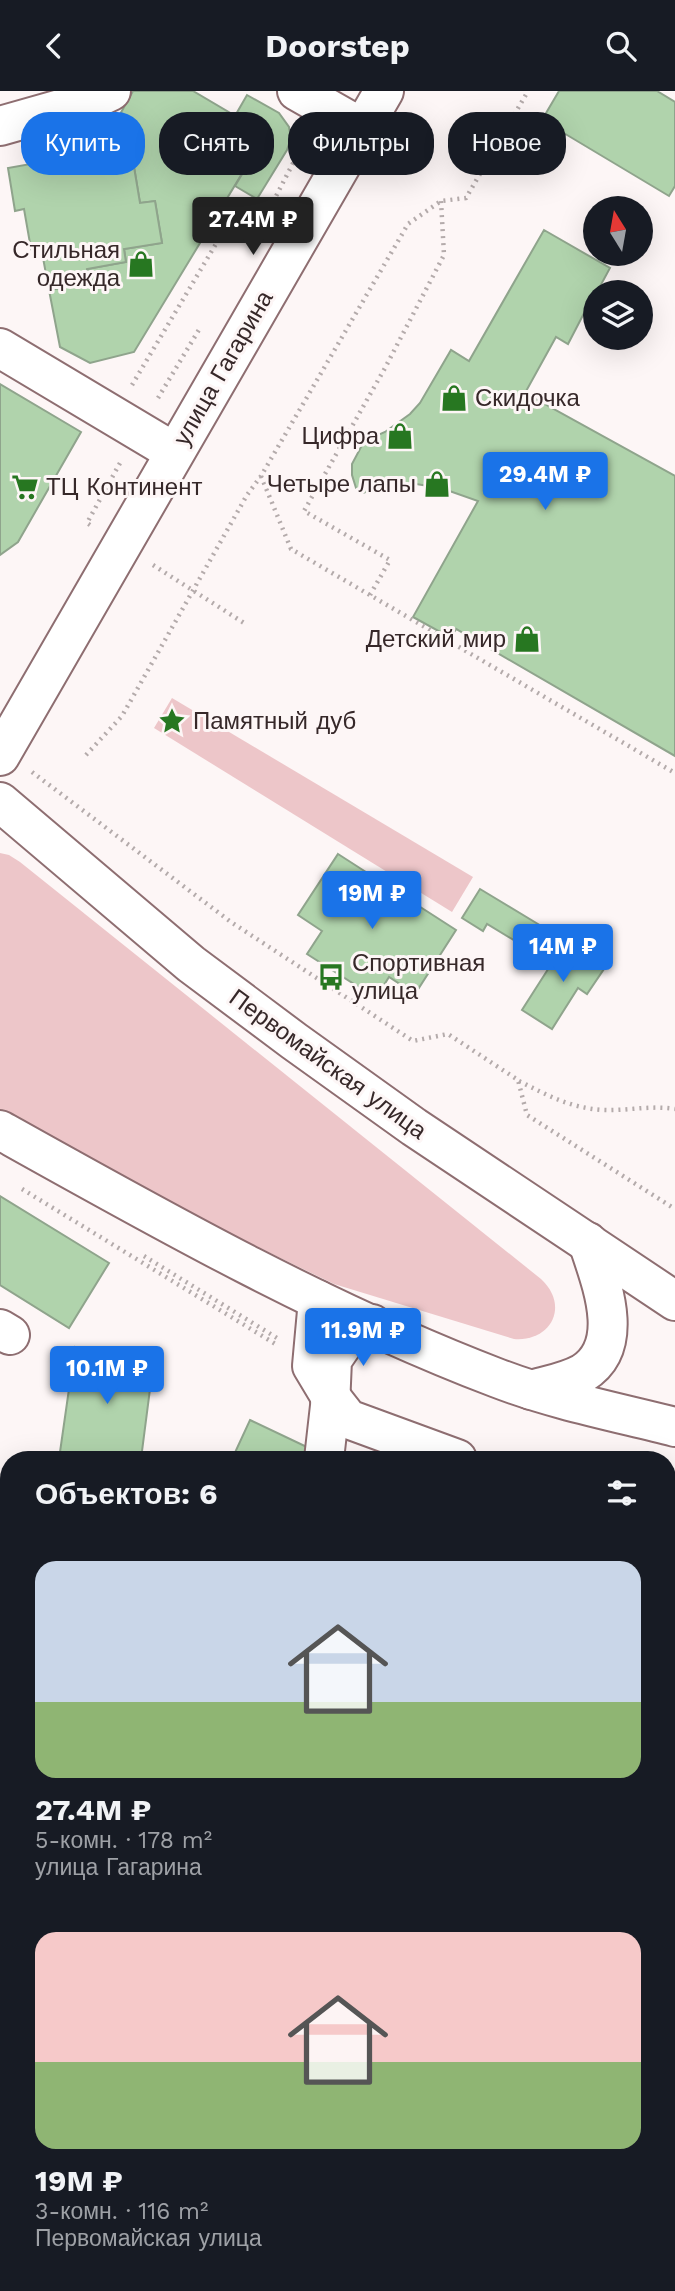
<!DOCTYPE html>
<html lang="ru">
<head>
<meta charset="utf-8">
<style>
	:root { --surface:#171b24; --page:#242831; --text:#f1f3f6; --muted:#9ea1a6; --accent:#1a73e8 }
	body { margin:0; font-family:"Work Sans",sans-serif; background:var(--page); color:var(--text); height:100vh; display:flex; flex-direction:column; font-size:26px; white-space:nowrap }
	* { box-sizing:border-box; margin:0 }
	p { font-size:23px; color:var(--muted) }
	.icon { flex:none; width:38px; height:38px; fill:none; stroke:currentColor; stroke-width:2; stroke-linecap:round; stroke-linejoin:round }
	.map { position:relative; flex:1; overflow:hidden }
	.panel { position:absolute; left:0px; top:1360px; width:676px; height:842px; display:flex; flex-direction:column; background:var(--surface); border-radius:28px 28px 0 0; box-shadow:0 7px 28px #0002 }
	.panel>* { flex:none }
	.top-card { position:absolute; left:21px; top:21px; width:634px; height:63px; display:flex; gap:14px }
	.needle { width:46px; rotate:349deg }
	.tools { position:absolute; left:583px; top:105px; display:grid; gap:14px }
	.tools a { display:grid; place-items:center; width:70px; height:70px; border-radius:50%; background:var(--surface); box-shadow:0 7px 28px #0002; font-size:35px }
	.price { position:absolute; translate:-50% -60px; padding:0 16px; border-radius:7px; background:var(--accent); color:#fff; font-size:23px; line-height:46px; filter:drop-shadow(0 2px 4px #0008) }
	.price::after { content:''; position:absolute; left:50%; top:42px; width:21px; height:16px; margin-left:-10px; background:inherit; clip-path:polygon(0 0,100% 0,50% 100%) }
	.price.active { background:#222; color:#fff }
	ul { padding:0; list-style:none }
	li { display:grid; align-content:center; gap:14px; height:371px; padding:0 35px }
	li span { display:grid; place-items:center; height:217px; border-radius:21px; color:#555 }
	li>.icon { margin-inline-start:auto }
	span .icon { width:126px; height:126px; fill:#fffc; stroke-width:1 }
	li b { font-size:30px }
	h2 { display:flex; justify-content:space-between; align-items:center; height:84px; padding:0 35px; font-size:30px }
	.pill { padding:0 24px; border-radius:28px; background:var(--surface); box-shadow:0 7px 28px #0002; font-size:24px; line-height:63px }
	.pill.active { background:var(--accent); color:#fff }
	header { display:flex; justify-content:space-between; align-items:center; height:91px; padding:0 35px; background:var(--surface); font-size:32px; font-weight:700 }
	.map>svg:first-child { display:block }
</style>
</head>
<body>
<header><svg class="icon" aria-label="back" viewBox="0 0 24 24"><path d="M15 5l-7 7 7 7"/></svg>Doorstep<svg class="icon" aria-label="search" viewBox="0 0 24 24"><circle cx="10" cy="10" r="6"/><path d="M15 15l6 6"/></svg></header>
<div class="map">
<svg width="675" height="2200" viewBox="0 0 675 2200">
	<rect width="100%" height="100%" fill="#fdf6f6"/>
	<g fill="#edc6c9">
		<polygon points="172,607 473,786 452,821 154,637"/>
		<path d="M0 762 9 764 20 771 541 1188C570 1215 551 1251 514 1248L334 1193 82 1071 0 1022Z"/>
	</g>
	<g fill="#b0d3ac" stroke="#8fa48c" stroke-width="2">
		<polygon points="133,0 193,0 266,43 134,261 90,272 60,256 49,199 89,192 87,178 126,171 124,158 162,152 155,110 140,112 133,70 121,72 114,34"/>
		<polygon points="559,0 657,0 675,11 675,95 669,105 542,29"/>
		<polygon points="247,4 279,22 289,36 291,47 287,59 257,108 235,95 266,43 235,25"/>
		<polygon points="114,34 121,72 133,70 140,112 155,110 162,152 124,158 126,171 87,178 89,192 49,199 41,156 31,158 24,118 15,120 8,77 42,71 41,60 78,54 76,41"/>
		<polygon points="544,139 610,177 597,201 595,201 568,253 556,246 525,302 675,385 675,665 456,538 451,547 413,526 478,410 441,397 416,393 391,393 363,402 356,397 352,384 352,373 361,356 369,348 385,341 410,323 420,312 451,259 469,270"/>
		<polygon points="0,293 81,341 18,451 0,464"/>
		<polygon points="338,763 456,839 415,903 389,886 376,907 307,863 322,840 298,824"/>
		<polygon points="480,798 566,850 552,872 487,833 483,840 462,827"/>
		<polygon points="566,850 606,875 587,903 578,897 552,938 522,919"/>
		<polygon points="0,1105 109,1172 69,1237 0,1194"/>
		<polygon points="75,1256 154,1267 141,1368 59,1368"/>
		<polygon points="250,1329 309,1357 303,1368 232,1368"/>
		<polygon points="0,2094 9,2095 9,2183 0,2183"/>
		<polygon points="107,2193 160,2193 160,2198"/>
		<polygon points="472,2193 566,2193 565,2200 472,2200"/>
	</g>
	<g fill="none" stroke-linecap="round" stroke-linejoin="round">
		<defs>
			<g id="minor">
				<polyline points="297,0 362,37"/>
				<polyline points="0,35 92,9 111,0"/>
				<polyline points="0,257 174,361"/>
				<polyline points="0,665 384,0"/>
				<polyline points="318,1209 312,1275 330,1305 348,1328 457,1368"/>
				<polyline points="0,1238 10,1244"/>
				<polyline points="324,1368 330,1315 332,1269 347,1247 372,1233"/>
				<polyline points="667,1432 675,1434"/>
				<polyline points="667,1585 675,1510"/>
				<polyline points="667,1710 675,1711"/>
				<polyline points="0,2067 9,2068"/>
				<polyline points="425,2200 426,2193"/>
				<polyline points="604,2200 605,2193"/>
			</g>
			<g id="highway">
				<polyline points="0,711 191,873 294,950 414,1036 675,1210"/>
				<path d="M0 1039C161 1129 324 1221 497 1287 554 1309 616 1321 675 1336"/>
				<path d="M531 1299C549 1294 567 1291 583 1282 628 1254 600 1189 588 1151"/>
			</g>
		</defs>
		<use href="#minor" stroke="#8e6e71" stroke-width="42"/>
		<use href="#highway" stroke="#8e6e71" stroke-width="42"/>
		<g stroke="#b4abab" stroke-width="4.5" stroke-dasharray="2 5" stroke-linecap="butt">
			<polyline points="273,111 306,47"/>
			<polyline points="132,294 235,121 246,118 263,129"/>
			<polyline points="158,307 200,237"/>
			<polyline points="261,385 291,458 675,682"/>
			<polyline points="90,434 87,432 120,372"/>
			<polyline points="153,474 244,532"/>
			<polyline points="370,504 390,469 304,420 385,277 444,164 441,110"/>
			<polyline points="86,664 122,625 247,404 261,385 408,133 441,110 466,107 528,0"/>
			<polyline points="32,681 231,831 413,950 448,943 518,989 527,1024 675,1118"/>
			<path d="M519 990C547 1004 570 1017 603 1019 627 1020 651 1014 675 1018"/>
			<polyline points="22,1098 277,1254"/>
			<polyline points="144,1165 277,1247"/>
		</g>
		<use href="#minor" stroke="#fff" stroke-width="38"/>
		<use href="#highway" stroke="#fff" stroke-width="38"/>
	</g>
	<defs>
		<symbol id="shop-bare" viewBox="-9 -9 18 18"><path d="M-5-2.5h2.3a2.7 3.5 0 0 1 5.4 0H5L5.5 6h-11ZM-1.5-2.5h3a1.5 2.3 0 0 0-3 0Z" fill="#277721" stroke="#fdf6f6" stroke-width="2.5" paint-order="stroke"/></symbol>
		<symbol id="supermarket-bare" viewBox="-9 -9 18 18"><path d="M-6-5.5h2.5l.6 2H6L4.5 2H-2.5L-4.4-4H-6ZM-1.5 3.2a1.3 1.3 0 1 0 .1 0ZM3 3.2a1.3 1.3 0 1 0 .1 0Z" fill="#277721" stroke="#fdf6f6" stroke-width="2.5" paint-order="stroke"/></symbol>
		<symbol id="sight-bare" viewBox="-9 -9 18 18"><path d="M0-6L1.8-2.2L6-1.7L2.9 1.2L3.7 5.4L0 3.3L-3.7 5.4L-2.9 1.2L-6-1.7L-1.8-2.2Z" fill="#277721" stroke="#fdf6f6" stroke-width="2.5" paint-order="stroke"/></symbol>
		<symbol id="bus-bare" viewBox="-9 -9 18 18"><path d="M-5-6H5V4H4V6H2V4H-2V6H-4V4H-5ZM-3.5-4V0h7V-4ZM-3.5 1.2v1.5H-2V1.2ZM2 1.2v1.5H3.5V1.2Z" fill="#277721" stroke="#fdf6f6" stroke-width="2.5" paint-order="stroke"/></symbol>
	</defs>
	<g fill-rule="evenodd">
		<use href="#shop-bare" x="122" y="154" width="38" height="38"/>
		<use href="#shop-bare" x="435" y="288" width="38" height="38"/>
		<use href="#shop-bare" x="381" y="326" width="38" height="38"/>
		<use href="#shop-bare" x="418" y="374" width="38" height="38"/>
		<use href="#supermarket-bare" x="6" y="377" width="38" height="38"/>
		<use href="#shop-bare" x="508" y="529" width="38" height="38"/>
		<use href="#sight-bare" x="153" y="611" width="38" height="38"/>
		<use href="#bus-bare" x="312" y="867" width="38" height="38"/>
	</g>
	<g text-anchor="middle" stroke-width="6" stroke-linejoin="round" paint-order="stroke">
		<g font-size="24" fill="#362829" stroke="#fdf6f6" text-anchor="end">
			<text x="120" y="167">Стильная<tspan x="120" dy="28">одежда</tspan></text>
			<text x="475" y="315" text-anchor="start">Скидочка</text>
			<text x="379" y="353">Цифра</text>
			<text x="416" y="401">Четыре лапы</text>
			<text x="46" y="404" text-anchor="start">ТЦ Континент</text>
			<text x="506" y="556">Детский мир</text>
			<text x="193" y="638" text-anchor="start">Памятный дуб</text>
			<text x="352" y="880" text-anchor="start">Спортивная<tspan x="352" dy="28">улица</tspan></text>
		</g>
		<g font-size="24" fill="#362829" stroke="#fdf6f6">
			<text transform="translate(223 277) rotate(-60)" y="8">улица Гагарина</text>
			<text transform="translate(328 973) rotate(36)" y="8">Первомайская улица</text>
		</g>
	</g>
</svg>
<div class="tools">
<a><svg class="needle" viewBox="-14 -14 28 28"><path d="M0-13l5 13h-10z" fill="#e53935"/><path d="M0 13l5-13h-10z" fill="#9ea1a6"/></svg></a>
<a><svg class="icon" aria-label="layers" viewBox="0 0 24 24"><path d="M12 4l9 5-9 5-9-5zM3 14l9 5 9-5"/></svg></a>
</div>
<b class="price active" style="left:253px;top:166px">27.4M ₽</b>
<b class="price" style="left:545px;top:421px">29.4M ₽</b>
<b class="price" style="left:372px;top:840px">19M ₽</b>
<b class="price" style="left:563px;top:893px">14M ₽</b>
<b class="price" style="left:363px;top:1277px">11.9M ₽</b>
<b class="price" style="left:107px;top:1315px">10.1M ₽</b>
<div class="top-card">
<a class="pill active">Купить</a>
<a class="pill">Снять</a>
<a class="pill">Фильтры</a>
<a class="pill">Новое</a>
</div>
<section class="panel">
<h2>Объектов: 6<svg class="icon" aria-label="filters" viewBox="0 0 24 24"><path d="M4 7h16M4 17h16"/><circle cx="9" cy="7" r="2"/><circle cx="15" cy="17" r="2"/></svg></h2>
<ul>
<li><span style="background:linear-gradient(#c9d6e8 65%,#8fb573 0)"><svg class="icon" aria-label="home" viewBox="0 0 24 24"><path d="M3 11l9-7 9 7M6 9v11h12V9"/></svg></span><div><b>27.4M ₽</b><p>5-комн. · 178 m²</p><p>улица Гагарина</p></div></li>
<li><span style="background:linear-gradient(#f6c9c9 60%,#8fb573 0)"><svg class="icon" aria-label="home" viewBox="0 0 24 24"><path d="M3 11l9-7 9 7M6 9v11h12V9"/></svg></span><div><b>19M ₽</b><p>3-комн. · 116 m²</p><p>Первомайская улица</p></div></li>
</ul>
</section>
</div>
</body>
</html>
